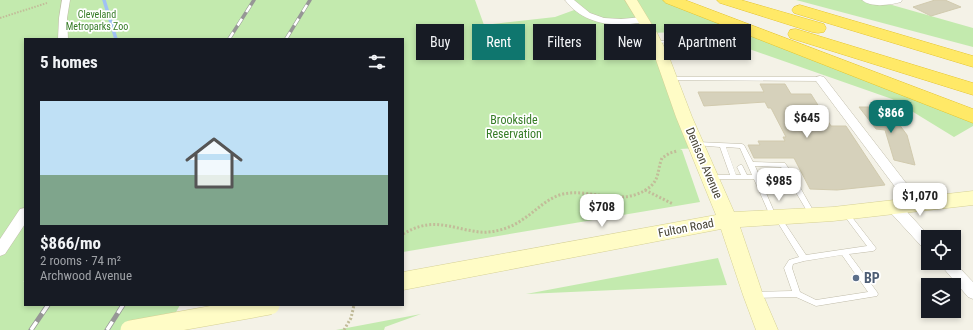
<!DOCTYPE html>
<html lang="en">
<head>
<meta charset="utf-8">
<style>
	:root { --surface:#171b24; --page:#242831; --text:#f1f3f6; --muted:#9ea1a6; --accent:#0f766e }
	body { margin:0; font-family:"Roboto Condensed",sans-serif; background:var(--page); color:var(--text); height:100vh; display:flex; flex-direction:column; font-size:15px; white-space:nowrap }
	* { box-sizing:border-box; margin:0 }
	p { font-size:13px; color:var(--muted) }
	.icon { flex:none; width:22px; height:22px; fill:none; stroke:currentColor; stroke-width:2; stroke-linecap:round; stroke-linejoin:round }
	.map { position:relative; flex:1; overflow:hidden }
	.side { position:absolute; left:24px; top:38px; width:380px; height:268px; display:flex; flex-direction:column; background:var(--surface); border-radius:0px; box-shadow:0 2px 6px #0003 }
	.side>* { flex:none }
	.top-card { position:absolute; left:416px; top:24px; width:380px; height:36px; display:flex; gap:8px }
	.tools { position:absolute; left:921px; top:230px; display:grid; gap:8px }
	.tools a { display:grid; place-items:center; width:40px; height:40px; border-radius:0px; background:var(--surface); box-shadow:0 2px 6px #0003; font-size:20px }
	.price { position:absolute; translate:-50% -34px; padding:0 9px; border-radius:8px; background:#fff; color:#222; font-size:13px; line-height:26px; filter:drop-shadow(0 1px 2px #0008) }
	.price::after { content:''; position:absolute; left:50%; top:24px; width:12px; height:9px; margin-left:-6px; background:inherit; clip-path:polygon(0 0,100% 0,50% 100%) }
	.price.on { background:var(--accent); color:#fff }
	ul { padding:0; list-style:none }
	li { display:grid; align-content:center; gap:8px; height:212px; padding:0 16px }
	li span { display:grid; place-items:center; height:124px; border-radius:0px; color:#555 }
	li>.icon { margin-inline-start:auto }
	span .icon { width:72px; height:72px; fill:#fffc; stroke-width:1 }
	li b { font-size:17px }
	h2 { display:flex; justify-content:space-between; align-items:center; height:48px; padding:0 16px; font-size:17px }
	.pill { padding:0 14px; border-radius:0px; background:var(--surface); box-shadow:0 2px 6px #0003; font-size:14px; line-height:36px }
	.pill.on { background:var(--accent); color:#fff }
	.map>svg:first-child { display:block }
</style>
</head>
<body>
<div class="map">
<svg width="973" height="330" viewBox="0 0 973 330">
	<rect width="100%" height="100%" fill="#f4f2e7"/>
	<g fill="#c3eaae">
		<polygon points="0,0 475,0 484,25 555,17 577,9 569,0 671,0 973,116 973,126 954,137 892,99 698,31 652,33 697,148 680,149 682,150 700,202 403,252 403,39 25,39 25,280 23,282 25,281 25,305 180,305 166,330 0,330"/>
		<polygon points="796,0 866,0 885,3 973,28 973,47"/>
		<polygon points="718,258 727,285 526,294"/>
		<polygon points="421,314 385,327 384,330 336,330"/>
	</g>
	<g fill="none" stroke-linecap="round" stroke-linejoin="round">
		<polyline stroke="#a0c1f3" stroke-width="3.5" points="104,0 116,39"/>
	</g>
	<g fill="#d6d1bb" stroke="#d1caae">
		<polygon points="935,0 945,0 961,7 931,16 913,7"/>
		<polygon points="760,84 785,84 791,94 811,94 831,126 846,126 885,185 837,190 810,189 794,158 754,158 748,145 760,145 758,141 785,141 783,137 786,137 771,108 768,108 765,102 704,106 698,92 764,92"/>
		<polygon points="859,107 882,107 892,120 896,120 907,135 915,165 894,160 885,130 876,129"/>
	</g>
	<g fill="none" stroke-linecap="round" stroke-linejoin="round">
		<defs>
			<g id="lane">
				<polygon points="701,39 720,41 740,51 740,52 736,52 717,43 701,41 656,43 654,42 656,41"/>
				<polygon points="670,77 820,77 823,79 820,81 668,80 668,78"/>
				<path d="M697 142 742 144 744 145 753 162 785 163 793 175 814 212 815 214 814 216H810L788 179H777L776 177 777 175H786L781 167 755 166 759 175H761L762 177 760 179 776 216H780L806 255 867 246 843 214 844 212H848L876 248 875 250 873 251 849 254 877 292 878 294 877 296 816 306 796 297 755 298 752 297 751 295 752 293 755 292 792 291 784 268 789 260 799 257 775 218H771L754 179H710L709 177 710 175H730L720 147 695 145 694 144 695 143ZM726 147 740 148 752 175H747L742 165H740L737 167 741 175H736ZM842 255 868 292 816 300 800 292 792 268 793 264 804 261Z"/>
			</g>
			<g id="street">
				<polygon points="62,0 70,0 67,18 68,39 58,39 59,18"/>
				<path d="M565 0H574L590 13 604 18 621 19 643 17 647 20C643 24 635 23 630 24 604 26 581 21 565 0Z"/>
				<path d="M862 0H902L901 2C890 5 871 8 862 0Z"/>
				<polygon points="820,76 824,77 920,201 921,204 920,207 915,209 910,207 816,81 815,79 816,77"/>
				<polygon points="894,202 899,203 930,237 928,237 928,250 923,248 889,211 888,207 889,203"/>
				<polygon points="25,208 25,224 5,254 0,256 0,239 20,209"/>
				<polygon points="954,262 973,282 973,299 968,297 939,263"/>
			</g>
			<polygon id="secondary" points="625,0 637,0 657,33 669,57 692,117 734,212 833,207 973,191 973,205 833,221 740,227 763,295 778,330 756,330 743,295 721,229 403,290 403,272 716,215 676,117 655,57 645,33"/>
			<g id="highway">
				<polygon points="663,0 685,0 973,109 973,123 666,3"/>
				<polygon points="717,0 741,0 824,24 826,28 824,32 818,33 812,32 720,3"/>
				<polygon points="800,5 973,56 973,67 794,13 792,10 794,7"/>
				<polygon points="796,29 973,83 973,95 790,38 788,34 790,30"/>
			</g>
		</defs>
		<use href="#lane" stroke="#c0bca9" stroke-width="1"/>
		<use href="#street" stroke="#c0bca9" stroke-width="1"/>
		<use href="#secondary" stroke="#d6d195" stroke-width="1"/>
		<use href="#highway" stroke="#e4c431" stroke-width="1"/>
		<polyline stroke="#c2bc99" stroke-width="2" stroke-dasharray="1.5 1.5" stroke-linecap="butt" points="0,18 47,3"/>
		<g stroke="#c2bc99" stroke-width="3" stroke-dasharray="2 2" stroke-linecap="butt">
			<polyline points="645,190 673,204"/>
			<path d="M403 234C427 220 441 224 467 230 474 231 481 233 488 232 500 231 512 227 522 220 536 211 547 198 563 194 591 188 621 207 647 189 660 181 657 170 662 158L670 153 677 151"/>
			<polyline points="344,330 351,318 354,305"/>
		</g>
		<use href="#lane" fill="#fff" fill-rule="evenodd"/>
		<use href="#street" fill="#fff" fill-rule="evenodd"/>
		<use href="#secondary" fill="#fffcc6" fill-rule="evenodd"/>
		<use href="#highway" fill="#ffe967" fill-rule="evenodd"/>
		<defs>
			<g id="rail-far1">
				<polyline points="229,39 254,0"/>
				<polyline points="286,39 310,0"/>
			</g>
			<g id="rail">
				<polyline points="31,330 48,305"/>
				<polyline points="107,330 123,305"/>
			</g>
		</defs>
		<use href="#rail-far1" stroke="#969696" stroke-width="3.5"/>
		<use href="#rail" stroke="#969696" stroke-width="5"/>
		<use href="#rail-far1" stroke="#fff" stroke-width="2.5" stroke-dasharray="8" stroke-linecap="butt"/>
		<use href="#rail" stroke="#fff" stroke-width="3.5" stroke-dasharray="10" stroke-linecap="butt"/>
		<defs>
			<polyline id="secondary-bridge" points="130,330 270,305"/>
		</defs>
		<use href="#secondary-bridge" stroke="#d6d195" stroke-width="20" stroke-linecap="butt"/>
		<use href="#secondary-bridge" stroke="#fffcc6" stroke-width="19"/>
	</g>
	<circle fill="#5c6f8a" stroke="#fff" stroke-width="1.5" cx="856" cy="278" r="4"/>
	<g text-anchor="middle" stroke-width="3.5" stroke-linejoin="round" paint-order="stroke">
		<g font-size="10" fill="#367c26" stroke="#fff">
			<text x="97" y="18">Cleveland<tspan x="97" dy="12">Metroparks Zoo</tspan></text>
		</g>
		<g font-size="12" fill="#367c26" stroke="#fff">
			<text x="514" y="124">Brookside<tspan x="514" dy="14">Reservation</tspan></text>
		</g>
		<g font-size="12" fill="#474435" stroke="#fff">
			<text transform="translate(704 163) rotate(67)" y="4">Denison Avenue</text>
			<text transform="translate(686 228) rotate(-11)" y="4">Fulton Road</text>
		</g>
		<g font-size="14" font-weight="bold" fill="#4e5e75" stroke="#fff" text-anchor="start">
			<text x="864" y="283">BP</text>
		</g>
	</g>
</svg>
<div class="tools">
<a><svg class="icon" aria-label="locate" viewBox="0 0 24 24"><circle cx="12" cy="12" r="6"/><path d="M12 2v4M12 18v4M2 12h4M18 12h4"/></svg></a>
<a><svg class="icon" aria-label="layers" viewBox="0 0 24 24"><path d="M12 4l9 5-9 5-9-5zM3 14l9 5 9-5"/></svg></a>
</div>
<b class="price on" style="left:891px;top:134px">$866</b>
<b class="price" style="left:807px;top:139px">$645</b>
<b class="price" style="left:779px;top:202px">$985</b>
<b class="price" style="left:920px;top:217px">$1,070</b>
<b class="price" style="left:602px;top:228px">$708</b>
<div class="top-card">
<a class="pill">Buy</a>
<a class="pill on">Rent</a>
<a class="pill">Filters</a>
<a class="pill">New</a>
<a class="pill">Apartment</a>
</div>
<section class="side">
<h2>5 homes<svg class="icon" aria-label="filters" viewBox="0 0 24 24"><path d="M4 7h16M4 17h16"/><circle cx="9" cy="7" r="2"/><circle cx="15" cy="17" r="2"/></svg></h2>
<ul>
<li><span style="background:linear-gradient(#bfe0f5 60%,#7fa58c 0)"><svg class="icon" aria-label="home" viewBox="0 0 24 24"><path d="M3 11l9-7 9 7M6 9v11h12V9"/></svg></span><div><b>$866/mo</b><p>2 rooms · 74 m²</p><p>Archwood Avenue</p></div></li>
</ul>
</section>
</div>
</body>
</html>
